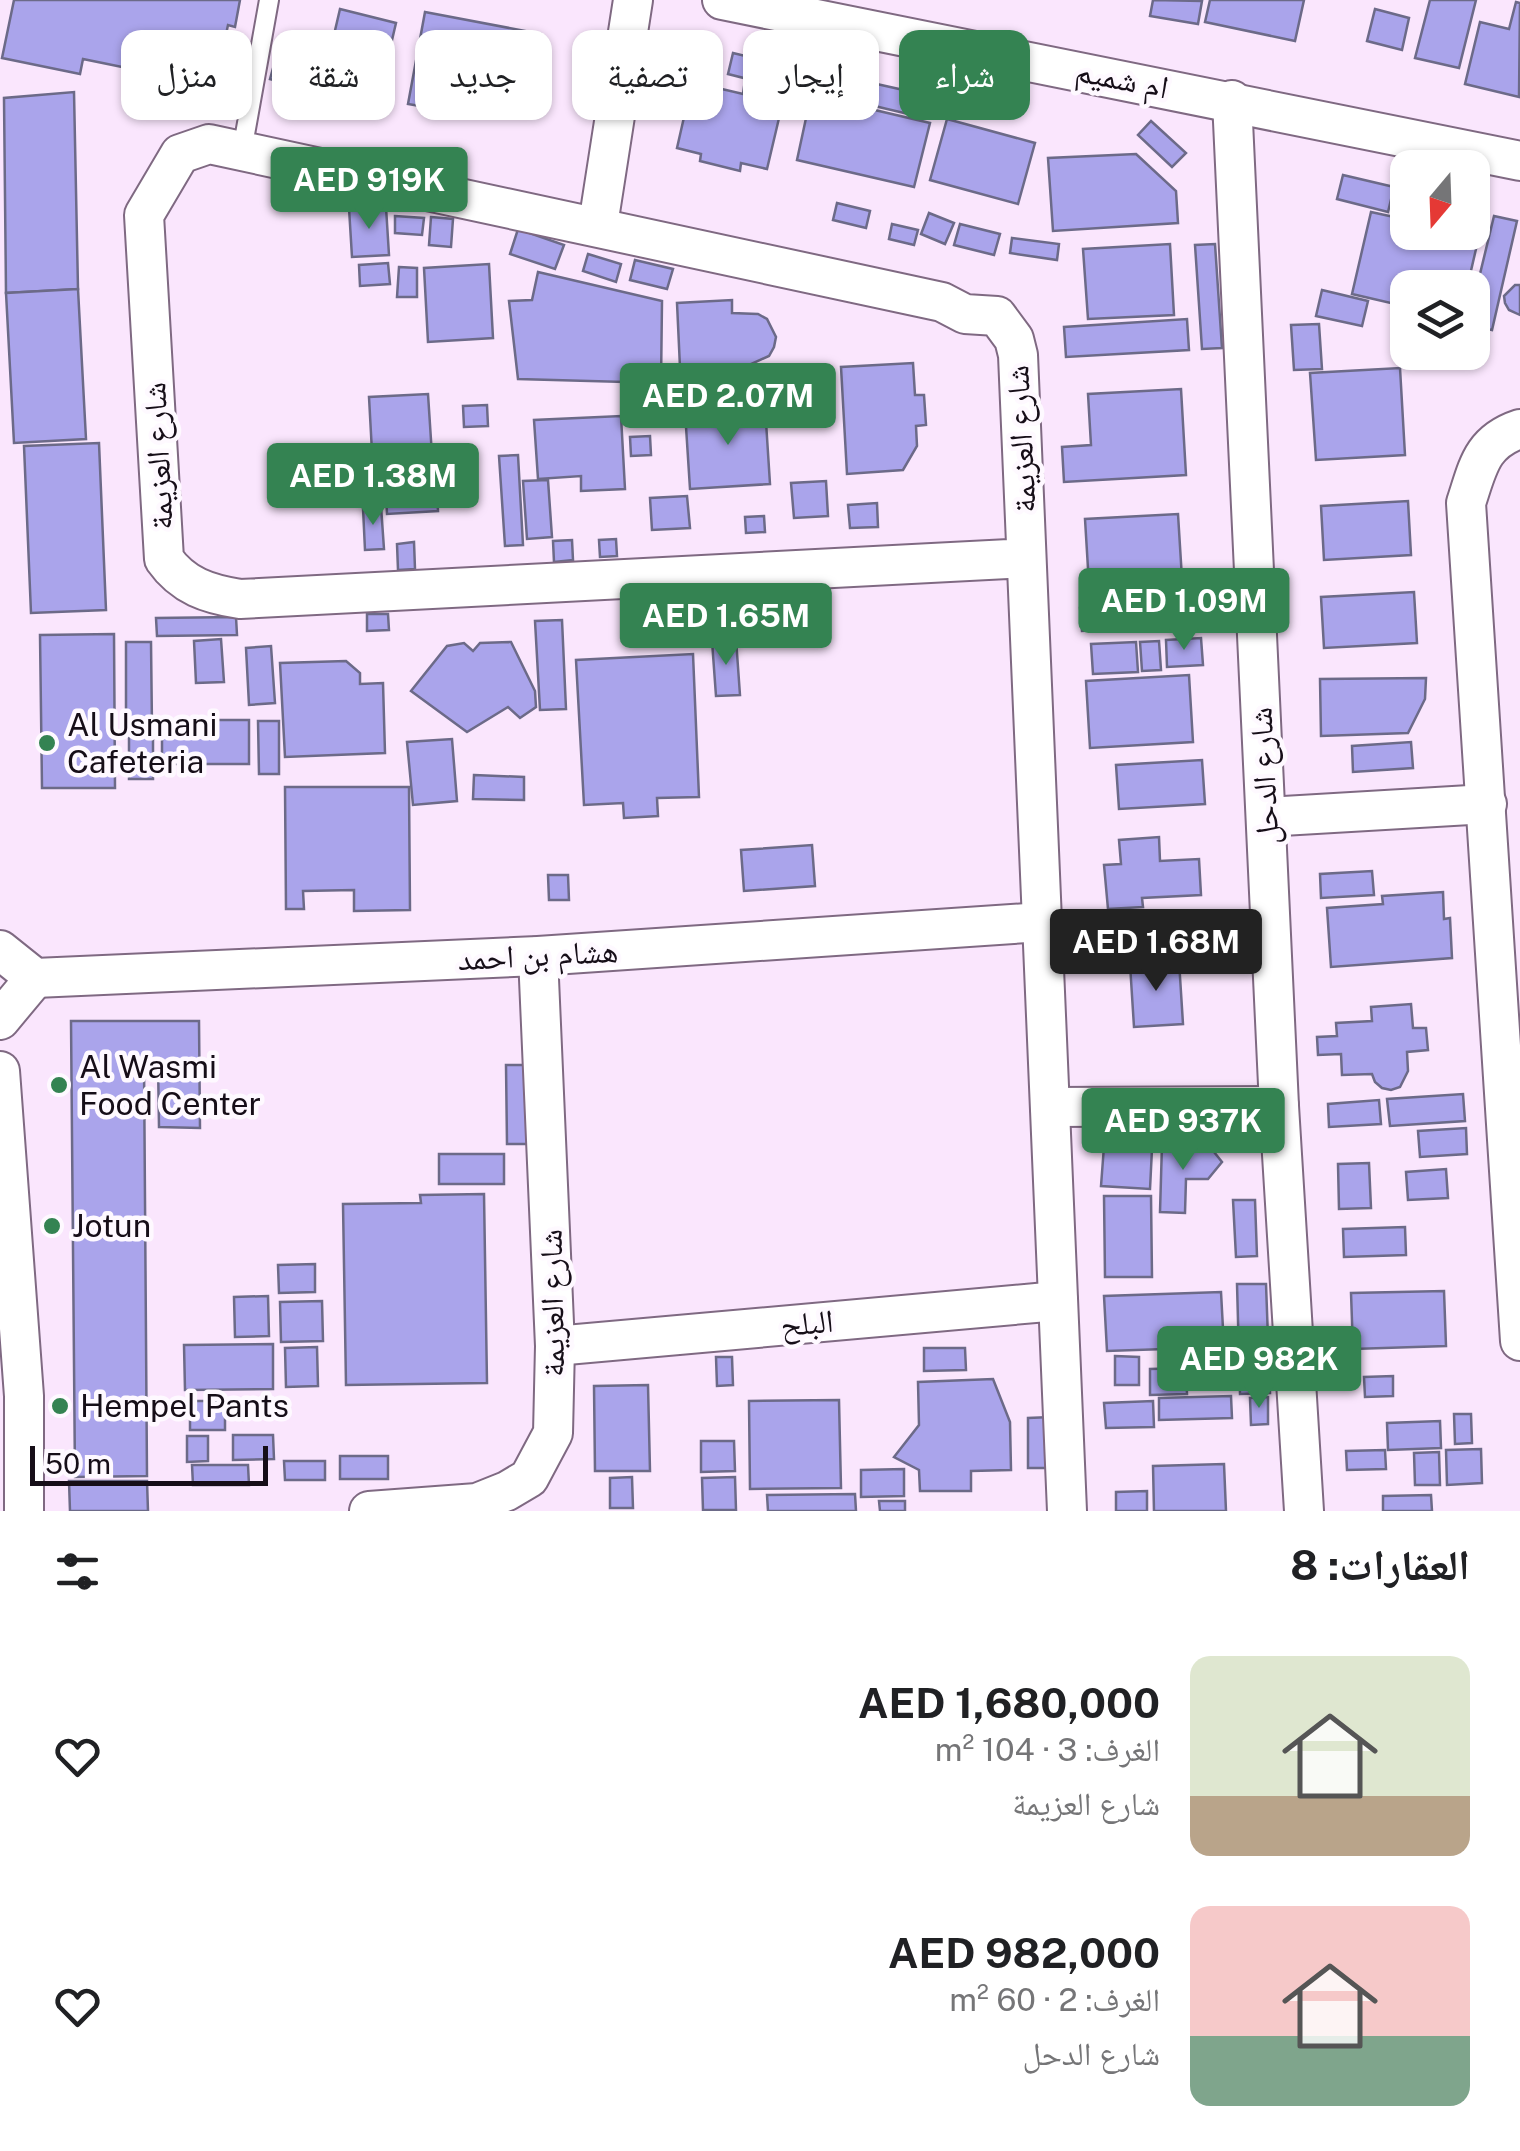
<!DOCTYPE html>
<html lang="ar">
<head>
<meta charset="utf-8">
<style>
	:root { --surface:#fff; --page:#f6f6f6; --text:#202124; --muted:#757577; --accent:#348352 }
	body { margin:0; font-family:"Public Sans","Noto Naskh Arabic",sans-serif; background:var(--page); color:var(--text); direction:rtl; height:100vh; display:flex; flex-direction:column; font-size:38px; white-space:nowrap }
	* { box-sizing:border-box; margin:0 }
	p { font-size:32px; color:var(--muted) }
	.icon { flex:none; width:55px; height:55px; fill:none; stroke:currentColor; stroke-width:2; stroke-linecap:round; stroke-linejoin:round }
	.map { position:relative; height:1511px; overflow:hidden; direction:ltr }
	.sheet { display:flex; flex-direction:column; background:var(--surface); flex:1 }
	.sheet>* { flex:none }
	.banner { position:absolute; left:30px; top:30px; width:1000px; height:90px; direction:rtl; display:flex; gap:20px }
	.needle { width:65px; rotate:199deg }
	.fabs { position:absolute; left:1390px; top:150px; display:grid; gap:20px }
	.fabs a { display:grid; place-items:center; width:100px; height:100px; border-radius:20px; background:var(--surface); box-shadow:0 2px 8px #0004; font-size:50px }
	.scale { position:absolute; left:30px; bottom:25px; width:238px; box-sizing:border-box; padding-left:10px; border:5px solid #160e18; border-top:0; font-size:28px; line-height:35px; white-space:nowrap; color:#160e18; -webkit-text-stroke:8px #fef9ff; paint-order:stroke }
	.price { position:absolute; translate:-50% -85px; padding:0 22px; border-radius:10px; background:var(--accent); color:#fff; font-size:32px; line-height:65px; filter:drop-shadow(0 2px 5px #0008) }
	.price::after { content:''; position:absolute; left:50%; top:60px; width:30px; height:22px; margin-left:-15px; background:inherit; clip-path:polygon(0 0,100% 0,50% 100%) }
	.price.selected { background:#222; color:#fff }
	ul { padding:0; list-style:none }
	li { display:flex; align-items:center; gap:30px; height:250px; padding:0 50px }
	li span { display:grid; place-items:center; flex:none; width:280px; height:200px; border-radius:20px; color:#555 }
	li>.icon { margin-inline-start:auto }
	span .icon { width:120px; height:120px; fill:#fffc; stroke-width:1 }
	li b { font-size:42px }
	h2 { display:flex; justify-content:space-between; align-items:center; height:120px; padding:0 50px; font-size:42px }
	.pill { padding:0 35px; border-radius:20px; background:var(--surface); box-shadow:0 2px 8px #0004; font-size:35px; line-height:90px }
	.pill.selected { background:var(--accent); color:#fff }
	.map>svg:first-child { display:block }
</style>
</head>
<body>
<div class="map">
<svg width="1520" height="1511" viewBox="0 0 1520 1511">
	<rect width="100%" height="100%" fill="#fae6fd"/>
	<g fill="#aaa4eb" stroke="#6c6a88" stroke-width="2.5">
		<polygon points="14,0 240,0 235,27 228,25 215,86 83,59 80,74 2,58"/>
		<polygon points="1153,0 1202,1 1198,24 1150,16"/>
		<polygon points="1210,0 1304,0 1295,41 1205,22"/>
		<polygon points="1430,0 1476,0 1459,68 1415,58"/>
		<polygon points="1516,2 1520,3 1519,97 1465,84 1480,22 1509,29"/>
		<polygon points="340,9 396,23 389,53 333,39"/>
		<polygon points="1375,9 1409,18 1402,50 1367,41"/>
		<polygon points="425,12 541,34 532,80 524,79 520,102 453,89 449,111 408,104"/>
		<polygon points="282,36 327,48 315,91 270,79"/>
		<polygon points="335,46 390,60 378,107 324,93"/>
		<polygon points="733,53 808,71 803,93 728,74"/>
		<polygon points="850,78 908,91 904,113 845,99"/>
		<polygon points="692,82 743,94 744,87 784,97 767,169 741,163 740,171 700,161 701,154 677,148"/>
		<polygon points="74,92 78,289 6,293 4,98"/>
		<polygon points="811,95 930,123 914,187 797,160"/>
		<polygon points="947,119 1035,143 1018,204 930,180"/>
		<polygon points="1151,121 1186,153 1172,167 1138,135"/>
		<polygon points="1136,154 1176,191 1178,223 1053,231 1048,158"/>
		<polygon points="1343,175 1394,187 1388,212 1337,199"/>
		<polygon points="837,203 870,211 866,228 833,220"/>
		<polygon points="386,207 389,255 352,257 349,208"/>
		<polygon points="1371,212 1408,220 1408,232 1461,232 1479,236 1467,288 1408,288 1408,307 1352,294"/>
		<polygon points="929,213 954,223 945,244 921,234"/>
		<polygon points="395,216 424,218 422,235 395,233"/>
		<polygon points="1494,216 1517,221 1492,330 1472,326 1472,307"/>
		<polygon points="431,217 453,219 451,247 429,245"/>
		<polygon points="892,224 918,230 914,245 889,239"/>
		<polygon points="960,224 1000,234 994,255 954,245"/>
		<polygon points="518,229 564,245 555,269 510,254"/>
		<polygon points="1012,238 1059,244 1057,260 1010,253"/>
		<polygon points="1170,244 1174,315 1088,319 1083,249"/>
		<polygon points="1215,244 1222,348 1202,349 1195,245"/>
		<polygon points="588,254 621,264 616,282 583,271"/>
		<polygon points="635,260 673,269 667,289 630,280"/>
		<polygon points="388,263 390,284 360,286 359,265"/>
		<polygon points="489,264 493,338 428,342 424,268"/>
		<polygon points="399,267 417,268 417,297 397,297"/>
		<polygon points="538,272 662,301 661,383 518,379 509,301 532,300"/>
		<polygon points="1515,285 1520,285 1520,315 1509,310 1505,303 1504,296"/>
		<polygon points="78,289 86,439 14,443 6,293"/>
		<polygon points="1322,290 1368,301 1362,326 1316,316"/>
		<polygon points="732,300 732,313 758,314 767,319 776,337 774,347 769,356 751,364 751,376 735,378 736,387 681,389 677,303"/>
		<polygon points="1187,319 1189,350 1066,357 1064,327"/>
		<polygon points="1319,324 1322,369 1294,370 1291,325"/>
		<polygon points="913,363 915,395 924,395 926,425 916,426 917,446 903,470 847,474 841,367"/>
		<polygon points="1400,368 1405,455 1316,460 1310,373"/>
		<polygon points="1181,389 1186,475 1064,482 1062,447 1091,445 1088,394"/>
		<polygon points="428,394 434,486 374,489 369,397"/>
		<polygon points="823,396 825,417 785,420 783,398"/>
		<polygon points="487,405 488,426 464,427 463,406"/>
		<polygon points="765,406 770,484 690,489 685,411"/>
		<polygon points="621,416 625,489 581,491 581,476 538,479 534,420"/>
		<polygon points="650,436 651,455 631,456 630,437"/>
		<polygon points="99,443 106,610 31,613 24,446"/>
		<polygon points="518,455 523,545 505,546 499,456"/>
		<polygon points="548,480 552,537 527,539 523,481"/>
		<polygon points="826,481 828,516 794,518 791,483"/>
		<polygon points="437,492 438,511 387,514 386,495"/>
		<polygon points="687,496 690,528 652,530 650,498"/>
		<polygon points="1408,501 1411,555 1324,560 1321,506"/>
		<polygon points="877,503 878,527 850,528 848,505"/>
		<polygon points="381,506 384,549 365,550 363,508"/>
		<polygon points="1178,514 1184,611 1125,614 1123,584 1089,585 1085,519"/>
		<polygon points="764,516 765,532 746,533 745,517"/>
		<polygon points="616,539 617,556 600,557 599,540"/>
		<polygon points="572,540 573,560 554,562 553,541"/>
		<polygon points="414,542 415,569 398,570 397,544"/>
		<polygon points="1414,592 1417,643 1324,648 1321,597"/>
		<polygon points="1122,606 1124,628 1082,631 1080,608"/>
		<polygon points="734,612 735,630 704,632 703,615"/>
		<polygon points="367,614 388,614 389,630 367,631"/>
		<polygon points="236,617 237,635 157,636 156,618"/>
		<polygon points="562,620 566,709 540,710 535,621"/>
		<polygon points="701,620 702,636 668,639 666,623"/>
		<polygon points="114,634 115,788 42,788 40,635"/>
		<polygon points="1201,638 1203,665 1167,667 1166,640"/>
		<polygon points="221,639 224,682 196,683 194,641"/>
		<polygon points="736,639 740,695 716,696 712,641"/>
		<polygon points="1159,641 1161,670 1142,671 1140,642"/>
		<polygon points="126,642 151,642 152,727 126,727"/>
		<polygon points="511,642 535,691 536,707 520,718 508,707 467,732 411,691 447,646 464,643 473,651 480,643"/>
		<polygon points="1136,642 1138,672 1093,674 1091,644"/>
		<polygon points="271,646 275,703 249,705 246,648"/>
		<polygon points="693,654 699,797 657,798 658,816 624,818 623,803 584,805 576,660"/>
		<polygon points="346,661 360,673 360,684 383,683 385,753 285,757 280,663"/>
		<polygon points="1189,675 1193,742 1090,748 1086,681"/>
		<polygon points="1426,678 1425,699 1408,733 1321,736 1320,679"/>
		<rect x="162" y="720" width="87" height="44"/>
		<polygon points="258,721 279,721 279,774 259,774"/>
		<rect x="129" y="735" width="24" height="44"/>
		<polygon points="452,739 457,801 413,805 407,742"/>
		<polygon points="1411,742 1413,768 1353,772 1352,746"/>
		<polygon points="1202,760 1205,804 1119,809 1116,765"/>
		<polygon points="474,775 524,777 524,800 473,799"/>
		<polygon points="285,787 409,787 410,910 354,911 354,890 303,891 304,909 286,909"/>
		<polygon points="1159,837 1160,861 1199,859 1201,895 1142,898 1143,907 1108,909 1104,865 1121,864 1119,840"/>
		<polygon points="812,845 815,886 744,891 741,850"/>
		<polygon points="1372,871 1374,895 1321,898 1320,874"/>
		<polygon points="548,875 568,875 569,900 549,900"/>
		<polygon points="1443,892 1444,919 1450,918 1452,958 1331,967 1327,908 1383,904 1382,896"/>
		<polygon points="1204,936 1206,958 1178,959 1176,938"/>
		<polygon points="1179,961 1183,1024 1134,1027 1130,964"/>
		<polygon points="1411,1004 1413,1028 1426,1028 1428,1050 1407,1052 1408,1071 1400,1087 1391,1090 1382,1088 1375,1082 1372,1074 1342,1075 1341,1054 1318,1055 1317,1037 1337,1036 1336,1023 1372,1021 1371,1007"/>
		<polygon points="71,1021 199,1021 200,1128 159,1127 158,1062 144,1062 147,1476 75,1477"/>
		<polygon points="506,1065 528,1065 529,1144 507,1144"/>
		<polygon points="1463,1094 1465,1121 1390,1126 1387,1099"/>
		<polygon points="1379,1100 1381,1124 1329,1127 1328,1104"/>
		<polygon points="1466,1128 1467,1154 1420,1157 1418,1131"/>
		<polygon points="1162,1144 1210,1147 1222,1162 1208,1179 1186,1179 1185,1213 1160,1212"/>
		<polygon points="1104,1146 1152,1149 1150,1189 1101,1186"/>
		<rect x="439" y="1154" width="65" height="30"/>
		<polygon points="1369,1163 1371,1208 1339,1209 1338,1164"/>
		<polygon points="1446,1169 1448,1198 1408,1200 1406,1172"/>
		<polygon points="484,1194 487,1383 346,1385 343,1204 421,1203 420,1195"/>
		<polygon points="1104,1196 1151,1196 1152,1277 1105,1277"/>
		<polygon points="1233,1200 1255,1200 1257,1256 1236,1257"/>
		<polygon points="1405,1227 1406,1255 1344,1257 1343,1229"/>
		<polygon points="315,1264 315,1292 279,1293 278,1265"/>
		<polygon points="1237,1284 1266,1284 1270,1393 1240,1394"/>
		<polygon points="1444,1291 1446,1346 1353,1349 1351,1293"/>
		<polygon points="1221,1292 1224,1347 1107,1351 1104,1296"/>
		<polygon points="268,1296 269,1336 235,1337 234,1297"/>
		<polygon points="322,1301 323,1341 281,1342 280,1302"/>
		<polygon points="273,1344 273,1389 185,1390 184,1345"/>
		<polygon points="317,1347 318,1386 286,1387 285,1348"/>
		<polygon points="924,1348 965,1348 966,1370 924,1371"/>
		<polygon points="1115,1356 1139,1357 1139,1385 1115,1385"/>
		<polygon points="716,1357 732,1357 733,1385 717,1386"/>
		<polygon points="1186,1368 1187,1394 1150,1395 1150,1369"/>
		<polygon points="1393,1376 1393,1396 1365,1397 1364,1377"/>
		<polygon points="993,1379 1010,1422 1011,1470 971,1471 971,1491 920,1491 919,1470 894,1457 919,1425 918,1382"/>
		<polygon points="648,1385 650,1471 595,1471 594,1386"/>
		<polygon points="1231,1396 1232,1418 1159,1420 1159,1398"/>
		<polygon points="1268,1397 1268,1424 1251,1425 1250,1398"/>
		<polygon points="839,1400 841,1488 750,1489 749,1401"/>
		<rect x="190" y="1401" width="35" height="29"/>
		<polygon points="1153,1401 1154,1427 1106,1428 1104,1403"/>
		<polygon points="1454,1414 1471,1414 1472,1443 1455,1444"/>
		<polygon points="1051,1417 1051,1468 1028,1468 1028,1418"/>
		<polygon points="1440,1421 1441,1448 1388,1450 1387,1423"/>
		<polygon points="233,1435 273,1435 274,1459 233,1460"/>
		<polygon points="187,1436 208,1436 208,1461 187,1462"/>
		<polygon points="701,1441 734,1441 735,1471 701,1472"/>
		<polygon points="1481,1449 1482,1483 1447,1485 1446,1450"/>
		<polygon points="1385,1450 1386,1469 1347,1470 1346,1451"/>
		<polygon points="1439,1452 1440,1485 1415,1485 1414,1453"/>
		<rect x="340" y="1456" width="48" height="23"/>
		<polygon points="284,1461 325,1461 325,1480 285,1480"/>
		<polygon points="1224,1464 1226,1511 1154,1511 1153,1466"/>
		<polygon points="192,1465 248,1465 249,1485 193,1485"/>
		<polygon points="904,1469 904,1496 861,1497 861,1470"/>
		<polygon points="632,1477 633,1508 610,1508 610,1478"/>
		<polygon points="735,1477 736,1510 703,1510 702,1478"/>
		<polygon points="69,1481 147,1481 148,1511 70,1511"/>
		<polygon points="1147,1491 1147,1511 1116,1511 1116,1492"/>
		<polygon points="855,1494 856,1511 768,1511 767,1495"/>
		<polygon points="1431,1495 1432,1511 1383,1511 1383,1496"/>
		<polygon points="879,1501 905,1501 905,1511 880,1511"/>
	</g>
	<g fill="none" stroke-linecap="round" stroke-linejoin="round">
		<defs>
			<polyline id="lane" points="242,151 269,0"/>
			<g id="street">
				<polyline points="722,0 1520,161"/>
				<polyline points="1232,100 1279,1106 1304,1511"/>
				<polyline points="598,225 633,0"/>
				<path d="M1520 429C1481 442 1478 467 1466 503L1520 1341"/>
				<path d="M1026 558 240 599C208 594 183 586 164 559L144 215 180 154 209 144 942 302 965 314 997 316 1014 339 1018 355 1067 1511"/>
				<polyline points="1267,817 1487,804"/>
				<polyline points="0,950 35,978 538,956 1042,922"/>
				<polyline points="0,1020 35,978"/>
				<polyline points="0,1071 24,1396 24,1511"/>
				<polyline points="1050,1107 1279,1106"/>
				<polyline points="555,1346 1058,1301"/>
				<polyline points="369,1511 477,1503 507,1491 529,1478 553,1433 555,1346 538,956"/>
			</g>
		</defs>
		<use href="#lane" stroke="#7f6982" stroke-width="22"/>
		<use href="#street" stroke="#7f6982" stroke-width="42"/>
		<use href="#lane" stroke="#fff" stroke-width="18"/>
		<use href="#street" stroke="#fff" stroke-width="38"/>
	</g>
	<g fill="#348352" stroke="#fef9ff" stroke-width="4">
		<circle cx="47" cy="743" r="10"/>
		<circle cx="59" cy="1085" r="10"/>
		<circle cx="52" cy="1226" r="10"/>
		<circle cx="60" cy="1406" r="10"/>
	</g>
	<g text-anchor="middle" stroke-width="9" stroke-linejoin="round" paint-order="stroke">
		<g font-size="32" fill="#160e18" stroke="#fef9ff">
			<text transform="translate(1122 79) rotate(11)" y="11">ام شميم</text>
			<text transform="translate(1021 439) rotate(-93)" y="11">شارع العزيمة</text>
			<text transform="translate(158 456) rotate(-93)" y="11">شارع العزيمة</text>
			<text transform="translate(1264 776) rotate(-93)" y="11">شارع الدحل</text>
			<text transform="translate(538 955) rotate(-3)" y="11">هشام بن احمد</text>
			<text transform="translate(552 1303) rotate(-91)" y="11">شارع العزيمة</text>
			<text transform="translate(807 1323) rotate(-5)" y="11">البلح</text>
		</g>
		<g font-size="32" fill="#160e18" stroke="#fef9ff" text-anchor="start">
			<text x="67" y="736">Al Usmani<tspan x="67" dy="37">Cafeteria</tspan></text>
			<text x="79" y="1078">Al Wasmi<tspan x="79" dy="37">Food Center</tspan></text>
			<text x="72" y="1237">Jotun</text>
			<text x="80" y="1417">Hempel Pants</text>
		</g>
	</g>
</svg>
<div class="fabs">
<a><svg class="needle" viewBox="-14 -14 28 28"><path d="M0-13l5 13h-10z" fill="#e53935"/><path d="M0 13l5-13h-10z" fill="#757577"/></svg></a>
<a><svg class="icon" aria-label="layers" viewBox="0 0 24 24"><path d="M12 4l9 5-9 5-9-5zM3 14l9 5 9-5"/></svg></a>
</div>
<div class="scale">50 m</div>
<b class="price" style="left:369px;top:232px">AED 919K</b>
<b class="price" style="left:728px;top:448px">AED 2.07M</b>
<b class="price" style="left:373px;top:528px">AED 1.38M</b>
<b class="price" style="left:1184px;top:653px">AED 1.09M</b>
<b class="price" style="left:726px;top:668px">AED 1.65M</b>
<b class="price selected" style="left:1156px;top:994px">AED 1.68M</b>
<b class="price" style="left:1183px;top:1173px">AED 937K</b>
<b class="price" style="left:1259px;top:1411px">AED 982K</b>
<div class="banner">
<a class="pill selected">شراء</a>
<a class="pill">إيجار</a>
<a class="pill">تصفية</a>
<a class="pill">جديد</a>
<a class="pill">شقة</a>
<a class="pill">منزل</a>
</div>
</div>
<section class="sheet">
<h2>العقارات: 8<svg class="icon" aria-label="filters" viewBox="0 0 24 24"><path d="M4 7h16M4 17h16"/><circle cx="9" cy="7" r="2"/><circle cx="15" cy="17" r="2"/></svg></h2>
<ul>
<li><span style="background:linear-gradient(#dfe7d0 70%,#b9a48a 0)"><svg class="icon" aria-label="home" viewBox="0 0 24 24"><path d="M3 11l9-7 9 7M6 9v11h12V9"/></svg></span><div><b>AED 1,680,000</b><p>الغرف: 3 · 104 m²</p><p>شارع العزيمة</p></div><svg class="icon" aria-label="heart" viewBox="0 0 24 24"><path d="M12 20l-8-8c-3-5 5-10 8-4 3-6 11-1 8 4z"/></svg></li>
<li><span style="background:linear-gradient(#f6c9c9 65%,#7fa58c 0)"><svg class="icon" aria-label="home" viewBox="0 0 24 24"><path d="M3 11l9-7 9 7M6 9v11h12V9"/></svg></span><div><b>AED 982,000</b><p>الغرف: 2 · 60 m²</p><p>شارع الدحل</p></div><svg class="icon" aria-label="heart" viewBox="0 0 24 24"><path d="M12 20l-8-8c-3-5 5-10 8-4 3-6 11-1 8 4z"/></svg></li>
</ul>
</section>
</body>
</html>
